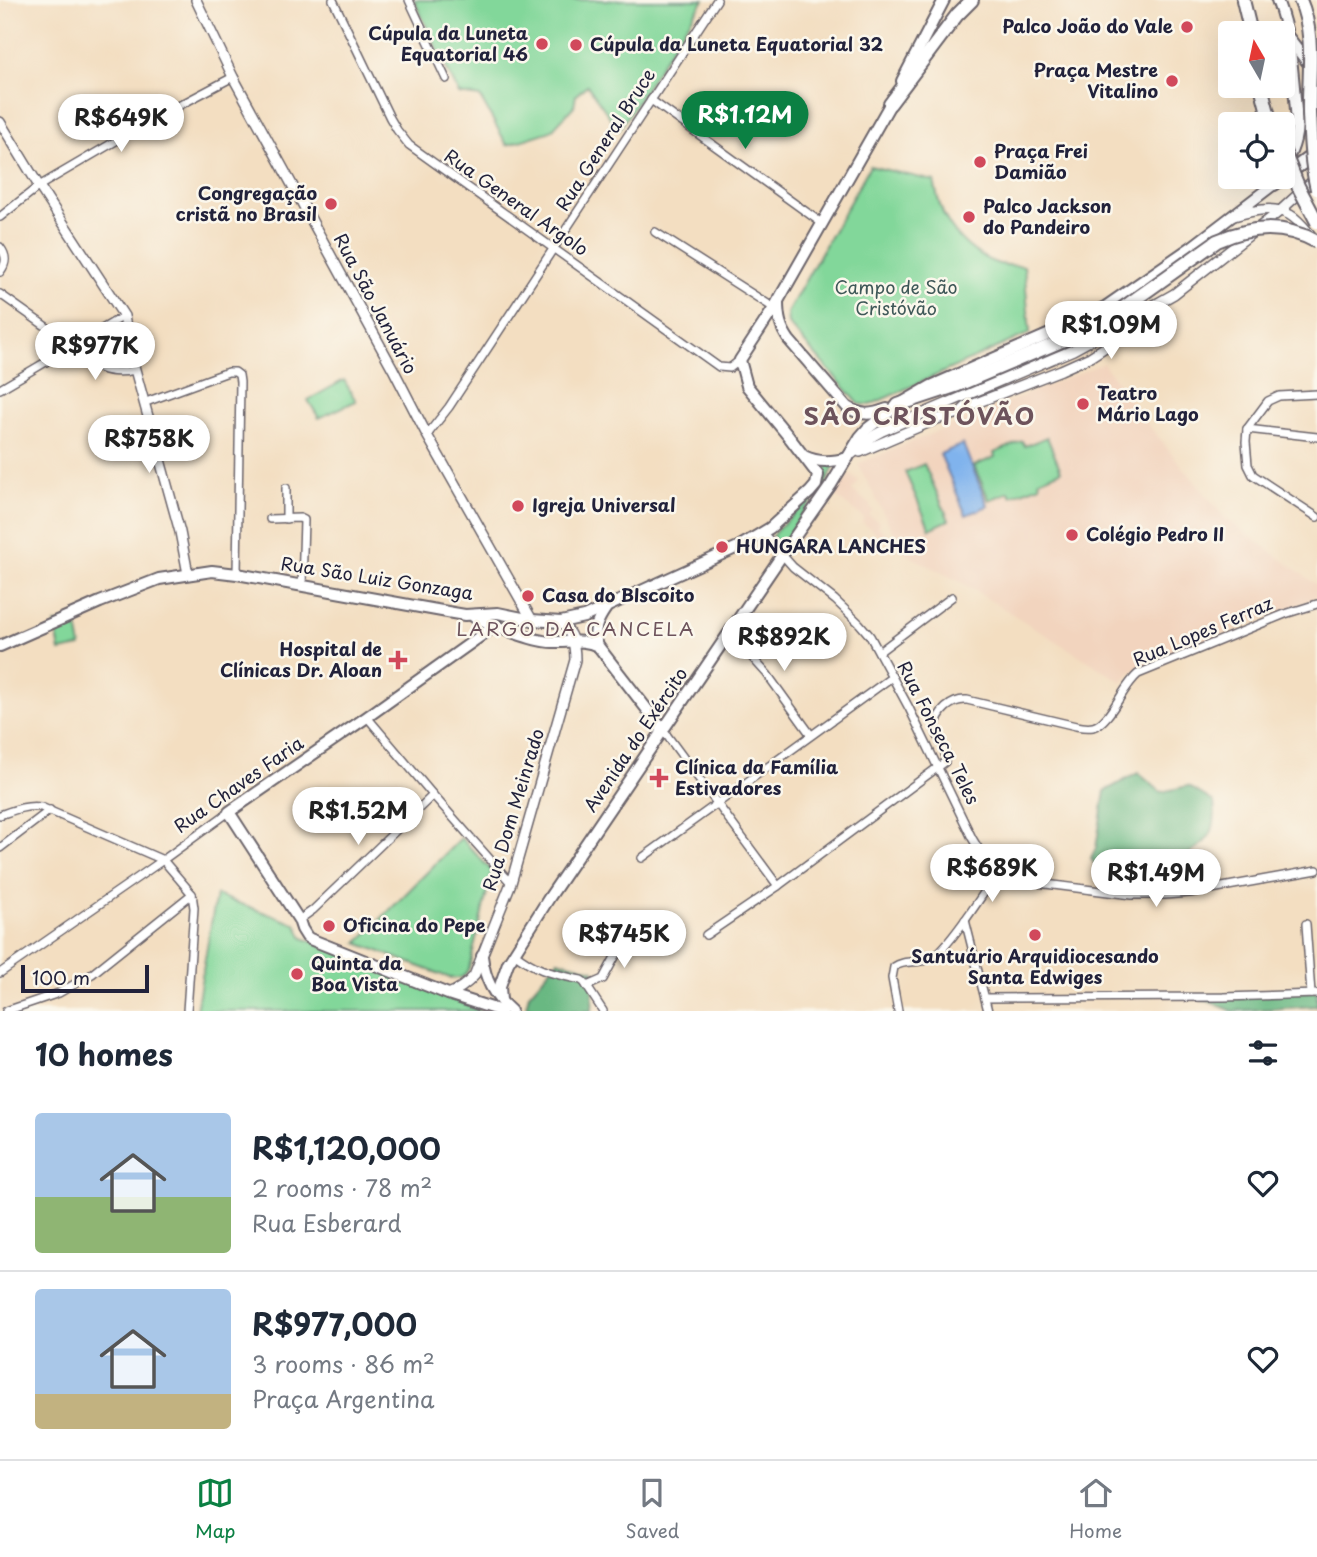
<!DOCTYPE html>
<html lang="en">
<head>
<meta charset="utf-8">
<style>
	:root { --surface:#fff; --page:#f2f2f3; --text:#1f2937; --muted:#747a83; --line:#e0e1e3; --accent:#0b8043 }
	body { margin:0; font-family:"Playpen Sans",sans-serif; background:var(--page); color:var(--text); height:100vh; display:flex; flex-direction:column; font-size:26px; white-space:nowrap }
	* { box-sizing:border-box; margin:0 }
	p { font-size:23px; color:var(--muted) }
	.icon { flex:none; width:38px; height:38px; fill:none; stroke:currentColor; stroke-width:2; stroke-linecap:round; stroke-linejoin:round }
	.map { position:relative; height:1011px; overflow:hidden }
	.drawer { display:flex; flex-direction:column; background:var(--surface); flex:1 }
	.drawer>* { flex:none }
	.needle { width:46px; rotate:351deg }
	.tools { position:absolute; left:1218px; top:21px; display:grid; gap:14px }
	.tools a { display:grid; place-items:center; width:77px; height:77px; border-radius:7px; background:var(--surface); box-shadow:0 7px 28px #0002; font-size:35px }
	.scale { position:absolute; left:21px; bottom:18px; width:128px; box-sizing:border-box; padding-left:7px; border:4px solid #22223b; border-top:0; font-size:19px; line-height:24px; white-space:nowrap; color:#22223b; -webkit-text-stroke:5px #fbf7ec; paint-order:stroke }
	.price { position:absolute; translate:-50% -60px; padding:0 16px; border-radius:24px; background:#fff; color:#222; font-size:23px; line-height:46px; filter:drop-shadow(0 2px 4px #0008) }
	.price::after { content:''; position:absolute; left:50%; top:42px; width:21px; height:16px; margin-left:-10px; background:inherit; clip-path:polygon(0 0,100% 0,50% 100%) }
	.price.active { background:var(--accent); color:#fff }
	ul { padding:0; list-style:none }
	li { display:flex; align-items:center; gap:21px; height:175px; padding:0 35px }
	li+li { border-top:2px solid var(--line) }
	li span { display:grid; place-items:center; flex:none; width:196px; height:140px; border-radius:7px; color:#555 }
	li>.icon { margin-inline-start:auto }
	span .icon { width:84px; height:84px; fill:#fffc; stroke-width:1 }
	li b { font-size:30px }
	h2 { display:flex; justify-content:space-between; align-items:center; height:84px; padding:0 35px; font-size:30px }
	.menu { display:flex; justify-content:space-around; align-items:center; height:98px; border-top:2px solid var(--line); background:var(--surface); font-size:19px; color:var(--muted) }
	.menu a { display:grid; justify-items:center; gap:4px }
	.menu .active { color:var(--accent) }
	.map>svg:first-child { display:block }
</style>
</head>
<body>
<div class="map">
<svg width="1317" height="1011" viewBox="0 0 1317 1011">
	<rect width="100%" height="100%" fill="#fbf7ec"/>
	<filter id="ink" filterUnits="userSpaceOnUse"><feTurbulence type="fractalNoise" baseFrequency=".0143" numOctaves="2"/><feDisplacementMap in="SourceGraphic" scale="14" xChannelSelector="R" yChannelSelector="G"/><feConvolveMatrix kernelMatrix="1 2 1 2 8 2 1 2 1" color-interpolation-filters="sRGB"/></filter>
	<filter id="wash" filterUnits="userSpaceOnUse"><feTurbulence type="fractalNoise" baseFrequency=".00686" numOctaves="4" result="noise"/><feDisplacementMap in="SourceGraphic" scale="28" xChannelSelector="R" yChannelSelector="G"/><feGaussianBlur stdDeviation="1.57" result="paint"/><feColorMatrix in="noise" values="0 0 0 0 0 0 0 0 0 0 0 0 0 0 0 0 0 1.4 0 .05"/><feComposite in="paint" operator="in"/></filter>
	<g filter="url(#wash)">
		<rect width="100%" height="100%" fill="#f3dec1"/>
		<g fill="#f2d4be">
			<polygon points="1103,363 1149,426 1225,518 1317,585 1317,597 1131,672 1122,682 964,584 904,553 858,464"/>
			<polygon points="850,474 859,481 852,490 871,505 869,507 873,510 869,515 880,523 878,527 887,534 884,539 862,522 864,518 834,495"/>
		</g>
		<g fill="#82d79a" stroke="#527c6a" stroke-width="2">
			<polygon points="414,0 704,0 672,47 619,130 587,85 576,95 574,106 551,131 507,145 480,97 459,94"/>
			<path d="M870 166 934 181C937 194 939 208 946 219 956 238 976 256 996 263 1004 266 1015 265 1024 266L1030 333 870 405 859 404 788 324 787 313Z"/>
			<path d="M117 325 122 329 118 338 125 342 130 363 128 368C112 371 100 365 87 357L84 347 97 337Z"/>
			<polygon points="344,380 356,401 319,418 308,400"/>
			<polygon points="1047,437 1061,471 1039,480 1040,485 1011,496 1009,492 989,500 974,466 995,457 994,453 1022,441 1025,446"/>
			<polygon points="924,464 949,520 930,529 905,472"/>
			<path d="M827 465H835L823 489 801 515 785 541 779 546 772 536C792 510 823 501 827 465Z"/>
			<polygon points="76,620 81,647 60,651 55,624"/>
			<path d="M461 838 492 871 469 968C464 978 461 979 450 978L357 943Z"/>
			<polygon points="216,895 296,924 303,938 482,1011 196,1011"/>
		</g>
		<g fill="#69b882" stroke="#466d5e" stroke-width="2">
			<path d="M1138 773 1161 792 1188 786 1214 802C1219 840 1202 844 1175 863V888L1133 893 1101 885 1097 869 1091 858 1096 848 1105 791Z"/>
			<polygon points="558,960 594,970 592,1011 539,1011 526,1006 529,994"/>
			<polygon points="1317,991 1317,1006 1233,1011 1197,997"/>
		</g>
		<polygon fill="#80b3ed" stroke="#516a94" stroke-width="2" points="963,444 988,506 966,515 940,454"/>
	</g>
	<g filter="url(#ink)">
		<g fill="none" stroke-linecap="round" stroke-linejoin="round">
			<defs>
				<g id="minor">
					<polyline points="333,0 390,118 397,130 409,145 719,367 730,368 740,360"/>
					<polyline points="409,0 446,79"/>
					<polyline points="651,100 823,224"/>
					<polyline points="0,217 39,186 150,121 233,77"/>
					<polyline points="655,232 774,308"/>
					<path d="M0 247C7 256 7 263 0 272"/>
					<path d="M0 294 72 345C91 368 107 376 135 370"/>
					<polyline points="0,389 124,316"/>
					<polyline points="1317,394 1279,396 1268,401 1247,429 1246,442 1248,465 1253,475 1317,517"/>
					<polyline points="146,402 228,372 235,372 239,375 240,382 237,574"/>
					<polyline points="1247,429 1317,437"/>
					<polyline points="427,435 449,407 717,0"/>
					<polyline points="270,519 300,518 304,520 302,586"/>
					<polyline points="286,519 286,488"/>
					<polyline points="763,533 793,567 835,600 859,623 870,636 909,708 972,838 986,861 997,873 1022,881 1132,895 1165,895 1189,893 1317,870"/>
					<polyline points="730,633 767,674 811,735"/>
					<polyline points="879,652 952,597"/>
					<polyline points="367,717 433,795 511,883"/>
					<polyline points="663,730 778,886"/>
					<path d="M0 815C14 810 26 805 41 807L163 860 192 894 194 908 187 1011"/>
					<polyline points="0,848 50,810"/>
					<polyline points="642,858 892,677"/>
					<polyline points="299,920 313,910 433,795"/>
					<polyline points="965,920 988,1011"/>
					<polyline points="1306,924 1311,994"/>
					<path d="M706 935 778 886 945 762C948 746 937 742 936 728 936 712 952 699 967 700L1076 726C1081 727 1087 728 1093 727 1111 722 1122 687 1138 674L1285 614 1317 604"/>
					<path d="M514 953C539 972 551 973 581 980L584 982 603 1011"/>
					<polyline points="0,973 163,860 229,812"/>
					<polyline points="587,986 603,979 615,957 641,924"/>
					<polyline points="985,998 1224,997 1317,994"/>
					<polyline points="6,1011 59,993 92,974 192,894"/>
					<path d="M898 1011 892 978 894 967C904 959 918 964 930 959 947 951 985 891 997 873"/>
				</g>
				<g id="tertiary">
					<polyline points="196,0 233,77 393,369 427,435 532,620"/>
					<polyline points="0,122 39,186 124,316 131,355 180,532 188,574"/>
					<path d="M1234 216C1251 211 1274 205 1290 215 1299 220 1306 230 1314 239"/>
					<polyline points="860,452 937,419 960,413 966,407 1061,370 1090,357 1124,335 1154,310"/>
					<polyline points="852,454 873,436 882,431 1073,350 1117,326 1174,294 1280,211 1317,177"/>
					<path d="M448 994C459 990 466 985 474 976L511 883 575 660C575 643 572 634 561 622"/>
				</g>
				<g id="secondary">
					<polyline points="496,625 367,717 229,812 299,920 302,929 307,937 310,939 448,994 501,1011"/>
					<path d="M482 956C485 980 493 995 511 1011"/>
					<polyline points="501,1001 500,986 508,963 549,898 663,730"/>
				</g>
				<g id="primary">
					<path d="M1277 0C1292 38 1293 80 1297 121 1297 139 1292 152 1283 168"/>
					<polyline points="1289,38 1308,63 1317,69"/>
					<polyline points="902,81 944,0"/>
					<path d="M778 302C778 317 780 327 789 340L847 407C861 416 871 415 887 409"/>
					<path d="M804 456C819 463 832 462 848 458"/>
					<path d="M606 608C597 621 592 631 598 646L663 730 782 555 831 485 860 437 867 429 898 405 931 386 1052 333 1105 307 1193 246 1274 184 1276 179"/>
					<path d="M474 617C496 625 519 637 543 641 562 645 581 637 598 646"/>
					<polyline points="0,646 100,602 159,579 212,571 237,574 453,613 465,615 498,613 532,620 561,622 584,617 740,546 770,528 810,492 816,485 818,475 789,437 747,386 740,360 774,308 893,99"/>
				</g>
				<g id="motorway">
					<polyline points="1243,0 1251,33"/>
					<polyline points="1261,86 1271,124"/>
					<polyline points="890,104 957,15 972,0"/>
					<polyline points="1274,184 1317,152"/>
					<polyline points="898,405 958,385 1071,337"/>
				</g>
			</defs>
			<use href="#minor" stroke="#6b646a" stroke-width="10"/>
			<use href="#tertiary" stroke="#6b646a" stroke-width="12"/>
			<use href="#secondary" stroke="#6b646a" stroke-width="14"/>
			<use href="#primary" stroke="#6b646a" stroke-width="14"/>
			<use href="#motorway" stroke="#6b646a" stroke-width="16"/>
			<use href="#minor" stroke="#fff" stroke-width="7"/>
			<use href="#tertiary" stroke="#fff" stroke-width="9"/>
			<use href="#secondary" stroke="#fff" stroke-width="10"/>
			<use href="#primary" stroke="#fff" stroke-width="10"/>
			<use href="#motorway" stroke="#fff" stroke-width="12"/>
			<defs>
				<g id="motorway-bridge">
					<path d="M1300 0C1316 36 1308 76 1309 113 1310 138 1311 165 1317 189"/>
					<polyline points="1283,149 1298,186 1317,222"/>
					<path d="M1071 337 1116 313 1217 241C1250 226 1285 224 1317 242"/>
				</g>
			</defs>
			<use href="#motorway-bridge" stroke="#6b646a" stroke-width="16" stroke-linecap="butt"/>
			<use href="#motorway-bridge" stroke="#fff" stroke-width="12"/>
		</g>
	</g>
	<g fill="#d1495b" stroke="#fbf7ec" stroke-width="2.5">
		<circle cx="1187" cy="27" r="7"/>
		<circle cx="542" cy="44" r="7"/>
		<circle cx="576" cy="45" r="7"/>
		<circle cx="1172" cy="81" r="7"/>
		<circle cx="980" cy="162" r="7"/>
		<circle cx="331" cy="204" r="7"/>
		<circle cx="969" cy="217" r="7"/>
		<circle cx="1083" cy="404" r="7"/>
		<circle cx="518" cy="506" r="7"/>
		<circle cx="1072" cy="535" r="7"/>
		<circle cx="722" cy="547" r="7"/>
		<circle cx="528" cy="596" r="7"/>
		<path d="M394.5 649.5h7v7h7v7h-7v7h-7v-7h-7v-7h7z"/>
		<path d="M655.5 767.5h7v7h7v7h-7v7h-7v-7h-7v-7h7z"/>
		<circle cx="329" cy="926" r="7"/>
		<circle cx="1035" cy="935" r="7"/>
		<circle cx="297" cy="974" r="7"/>
	</g>
	<g text-anchor="middle" stroke-width="5" stroke-linejoin="round" paint-order="stroke">
		<g font-size="18" font-weight="bold" fill="#22223b" stroke="#fbf7ec" text-anchor="start">
			<text x="1173" y="33" text-anchor="end">Palco João do Vale</text>
			<text x="528" y="40" text-anchor="end">Cúpula da Luneta<tspan x="528" dy="21">Equatorial 46</tspan></text>
			<text x="590" y="51">Cúpula da Luneta Equatorial 32</text>
			<text x="1158" y="77" text-anchor="end">Praça Mestre<tspan x="1158" dy="21">Vitalino</tspan></text>
			<text x="994" y="158">Praça Frei<tspan x="994" dy="21">Damião</tspan></text>
			<text x="317" y="200" text-anchor="end">Congregação<tspan x="317" dy="21">cristã no Brasil</tspan></text>
			<text x="983" y="213">Palco Jackson<tspan x="983" dy="21">do Pandeiro</tspan></text>
			<text x="1097" y="400">Teatro<tspan x="1097" dy="21">Mário Lago</tspan></text>
			<text x="532" y="512">Igreja Universal</text>
			<text x="1086" y="541">Colégio Pedro II</text>
			<text x="736" y="553">HUNGARA LANCHES</text>
			<text x="542" y="602">Casa do BIscoito</text>
			<text x="382" y="656" text-anchor="end">Hospital de<tspan x="382" dy="21">Clínicas Dr. Aloan</tspan></text>
			<text x="675" y="774">Clínica da Família<tspan x="675" dy="21">Estivadores</tspan></text>
			<text x="343" y="932">Oficina do Pepe</text>
			<text x="1035" y="963" text-anchor="middle">Santuário Arquidiocesando<tspan x="1035" dy="21">Santa Edwiges</tspan></text>
			<text x="311" y="970">Quinta da<tspan x="311" dy="21">Boa Vista</tspan></text>
		</g>
		<g font-size="18" fill="#22223b" stroke="#fbf7ec">
			<text transform="translate(606 140) rotate(-57)" y="6">Rua General Bruce</text>
			<text transform="translate(516 203) rotate(35)" y="6">Rua General Argolo</text>
			<text transform="translate(375 304) rotate(62)" y="6">Rua São Januário</text>
			<text transform="translate(377 579) rotate(9)" y="6">Rua São Luiz Gonzaga</text>
			<text transform="translate(1203 632) rotate(-23)" y="6">Rua Lopes Ferraz</text>
			<text transform="translate(938 733) rotate(63)" y="6">Rua Fonseca Teles</text>
			<text transform="translate(636 740) rotate(-56)" y="6">Avenida do Exército</text>
			<text transform="translate(239 785) rotate(-35)" y="6">Rua Chaves Faria</text>
			<text transform="translate(514 810) rotate(-73)" y="6">Rua Dom Meinrado</text>
		</g>
		<g font-size="18" fill="#3f5858" stroke="#fbf7ec">
			<text x="896" y="294">Campo de São<tspan x="896" dy="21">Cristóvão</tspan></text>
		</g>
		<g font-size="19" letter-spacing="2" fill="#6d535c" stroke="#fbf7ec">
			<text x="576" y="636">LARGO DA CANCELA</text>
		</g>
		<g font-size="24" font-weight="bold" letter-spacing="2" fill="#6d535c" stroke="#fbf7ec">
			<text x="920" y="425">SÃO CRISTÓVÃO</text>
		</g>
	</g>
</svg>
<div class="tools">
<a><svg class="needle" viewBox="-14 -14 28 28"><path d="M0-13l5 13h-10z" fill="#e53935"/><path d="M0 13l5-13h-10z" fill="#747a83"/></svg></a>
<a><svg class="icon" aria-label="locate" viewBox="0 0 24 24"><circle cx="12" cy="12" r="6"/><path d="M12 2v4M12 18v4M2 12h4M18 12h4"/></svg></a>
</div>
<div class="scale">100 m</div>
<b class="price active" style="left:745px;top:151px">R$1.12M</b>
<b class="price" style="left:121px;top:154px">R$649K</b>
<b class="price" style="left:1111px;top:361px">R$1.09M</b>
<b class="price" style="left:95px;top:382px">R$977K</b>
<b class="price" style="left:149px;top:475px">R$758K</b>
<b class="price" style="left:784px;top:673px">R$892K</b>
<b class="price" style="left:358px;top:847px">R$1.52M</b>
<b class="price" style="left:992px;top:904px">R$689K</b>
<b class="price" style="left:1156px;top:909px">R$1.49M</b>
<b class="price" style="left:624px;top:970px">R$745K</b>
</div>
<section class="drawer">
<h2>10 homes<svg class="icon" aria-label="filters" viewBox="0 0 24 24"><path d="M4 7h16M4 17h16"/><circle cx="9" cy="7" r="2"/><circle cx="15" cy="17" r="2"/></svg></h2>
<ul>
<li><span style="background:linear-gradient(#a9c7e8 60%,#8fb573 0)"><svg class="icon" aria-label="home" viewBox="0 0 24 24"><path d="M3 11l9-7 9 7M6 9v11h12V9"/></svg></span><div><b>R$1,120,000</b><p>2 rooms · 78 m²</p><p>Rua Esberard</p></div><svg class="icon" aria-label="heart" viewBox="0 0 24 24"><path d="M12 20l-8-8c-3-5 5-10 8-4 3-6 11-1 8 4z"/></svg></li>
<li><span style="background:linear-gradient(#a9c7e8 75%,#c2b280 0)"><svg class="icon" aria-label="home" viewBox="0 0 24 24"><path d="M3 11l9-7 9 7M6 9v11h12V9"/></svg></span><div><b>R$977,000</b><p>3 rooms · 86 m²</p><p>Praça Argentina</p></div><svg class="icon" aria-label="heart" viewBox="0 0 24 24"><path d="M12 20l-8-8c-3-5 5-10 8-4 3-6 11-1 8 4z"/></svg></li>
</ul>
</section>
<nav class="menu">
<a class="active"><svg class="icon" aria-label="map" viewBox="0 0 24 24"><path d="M3 6l6-2 6 2 6-2v14l-6 2-6-2-6 2zM9 4v14M15 6v14"/></svg>Map</a>
<a><svg class="icon" aria-label="saved" viewBox="0 0 24 24"><path d="M7 4h10v16l-5-4-5 4z"/></svg>Saved</a>
<a><svg class="icon" aria-label="home" viewBox="0 0 24 24"><path d="M3 11l9-7 9 7M6 9v11h12V9"/></svg>Home</a>
</nav>
</body>
</html>
